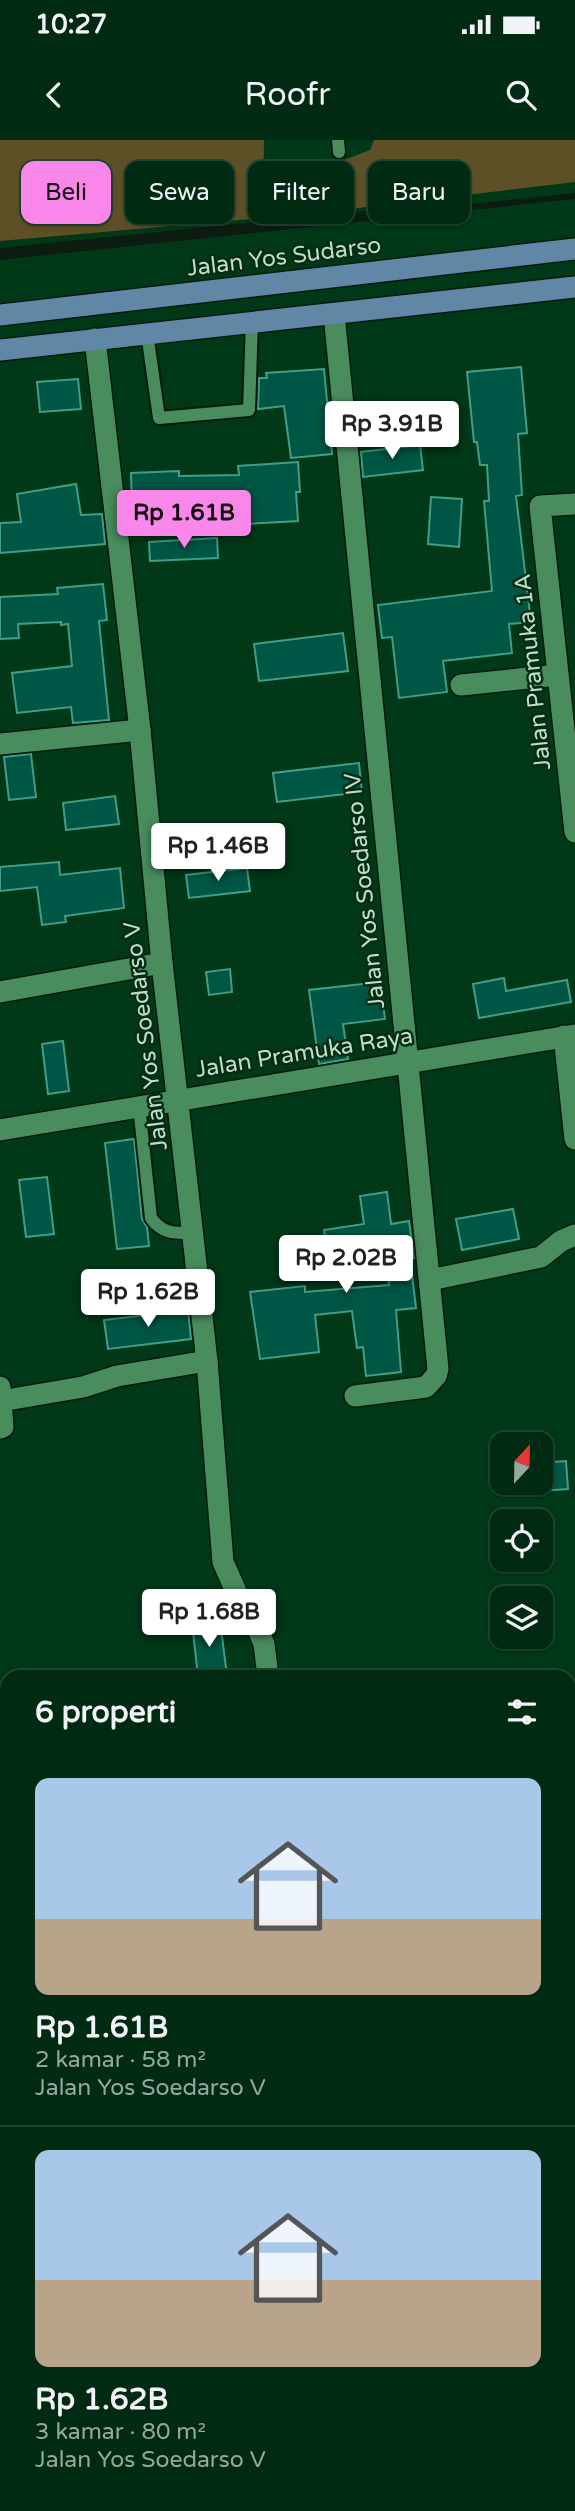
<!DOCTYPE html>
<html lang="id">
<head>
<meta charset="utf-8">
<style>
	:root { --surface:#002a12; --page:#0a321b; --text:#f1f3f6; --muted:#95a79f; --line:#224632; --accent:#f987e9 }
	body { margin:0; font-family:"Varela Round",sans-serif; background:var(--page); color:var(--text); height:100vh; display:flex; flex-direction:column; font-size:26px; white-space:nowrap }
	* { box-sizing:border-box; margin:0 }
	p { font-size:23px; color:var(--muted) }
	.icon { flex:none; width:38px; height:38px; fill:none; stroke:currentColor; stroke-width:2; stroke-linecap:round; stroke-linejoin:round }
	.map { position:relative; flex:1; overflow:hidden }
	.sheet { position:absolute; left:0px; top:1530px; width:576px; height:842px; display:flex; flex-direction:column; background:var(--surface); border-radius:21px 21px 0 0; box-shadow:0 2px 5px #0004,0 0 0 2px var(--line) }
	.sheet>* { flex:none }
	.top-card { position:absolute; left:21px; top:21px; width:534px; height:63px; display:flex; gap:14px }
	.needle { width:46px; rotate:22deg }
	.buttons { position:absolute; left:490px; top:1292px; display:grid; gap:14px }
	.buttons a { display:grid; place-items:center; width:63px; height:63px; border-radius:14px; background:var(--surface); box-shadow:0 2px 5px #0004,0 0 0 2px var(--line); font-size:35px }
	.price { position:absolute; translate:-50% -60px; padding:0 16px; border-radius:7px; background:#fff; color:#222; font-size:23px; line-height:46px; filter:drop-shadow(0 2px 4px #0008) }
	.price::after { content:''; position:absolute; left:50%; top:42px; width:21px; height:16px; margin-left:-10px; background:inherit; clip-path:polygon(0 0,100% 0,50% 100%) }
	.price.current { background:var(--accent); color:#111 }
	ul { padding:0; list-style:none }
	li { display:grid; align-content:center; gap:14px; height:371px; padding:0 35px }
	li+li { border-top:2px solid var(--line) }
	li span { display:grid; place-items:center; height:217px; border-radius:14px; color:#555 }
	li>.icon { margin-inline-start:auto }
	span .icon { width:126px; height:126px; fill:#fffc; stroke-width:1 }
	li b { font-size:30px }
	h2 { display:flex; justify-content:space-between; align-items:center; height:84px; padding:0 35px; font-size:30px }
	.tag { padding:0 24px; border-radius:14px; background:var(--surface); box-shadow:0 2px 5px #0004,0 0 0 2px var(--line); font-size:24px; line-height:63px }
	.tag.current { background:var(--accent); color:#111 }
	.status { display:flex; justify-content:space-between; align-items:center; height:49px; padding:0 35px; background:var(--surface); direction:ltr }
	.status svg { height:19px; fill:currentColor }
	header { display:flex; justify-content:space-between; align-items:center; height:91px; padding:0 35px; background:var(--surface); font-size:32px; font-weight:600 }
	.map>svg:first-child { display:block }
</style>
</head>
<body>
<div class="status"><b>10:27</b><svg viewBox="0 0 49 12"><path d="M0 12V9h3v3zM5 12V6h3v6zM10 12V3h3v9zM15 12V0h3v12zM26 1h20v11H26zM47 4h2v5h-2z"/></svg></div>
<header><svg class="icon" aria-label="back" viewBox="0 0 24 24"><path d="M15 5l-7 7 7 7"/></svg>Roofr<svg class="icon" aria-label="search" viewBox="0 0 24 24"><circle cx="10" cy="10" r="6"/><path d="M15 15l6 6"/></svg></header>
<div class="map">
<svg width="575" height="2371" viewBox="0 0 575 2371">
	<rect width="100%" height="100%" fill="#003818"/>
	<polygon fill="#5d5026" points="0,0 264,0 263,71 279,45 370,10 374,0 575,0 575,42 308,74 0,101"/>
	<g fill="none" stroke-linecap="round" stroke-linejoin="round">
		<g stroke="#0c1c11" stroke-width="6">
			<polyline points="0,111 433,67"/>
			<polyline points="0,117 575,56"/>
		</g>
	</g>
	<g fill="#005644" stroke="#3f9f86" stroke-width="2">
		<polygon points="521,227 527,293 518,294 522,355 516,356 531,482 509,484 512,513 443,521 447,552 399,558 392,497 382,498 378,465 492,451 484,361 489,361 487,325 480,325 477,302 474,302 467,232"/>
		<polygon points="324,229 332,314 291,318 284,266 258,269 259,238 267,238 266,233"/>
		<polygon points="78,239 81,269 40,272 37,242"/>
		<polygon points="420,305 423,330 363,337 361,312"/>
		<polygon points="298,322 300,352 296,352 298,381 245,384 243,356 180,357 180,362 132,363 131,333 179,331 179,336 239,335 238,326"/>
		<polygon points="76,344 81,375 102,374 105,404 0,413 0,383 21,382 17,354"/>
		<polygon points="431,357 462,359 459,407 428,404"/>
		<polygon points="217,398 218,418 150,421 149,402"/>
		<polygon points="103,444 107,480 99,481 109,580 73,583 71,567 17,573 12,533 72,526 68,484 61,485 61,482 18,484 19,498 0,499 0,457 58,454 57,448"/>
		<polygon points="343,493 348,531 259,541 254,504"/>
		<polygon points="31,614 36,657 9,660 4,617"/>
		<polygon points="359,623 362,652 277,662 273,633"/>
		<polygon points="115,656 119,684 66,690 63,663"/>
		<polygon points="59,722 60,735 120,728 124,768 65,776 66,782 42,785 37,747 0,751 0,727"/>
		<polygon points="247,728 250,751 189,758 186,735"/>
		<polygon points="230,829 232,852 209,855 206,832"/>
		<polygon points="504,838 506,851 567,840 571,862 479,878 473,844"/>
		<polygon points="380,842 385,879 343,884 348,919 319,924 309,850"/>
		<polygon points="63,901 69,951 48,954 42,904"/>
		<polygon points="134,999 142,1079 147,1087 149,1106 117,1109 105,1003"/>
		<polygon points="47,1037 54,1094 26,1097 19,1040"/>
		<polygon points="387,1052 391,1084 409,1081 414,1118 410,1119 416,1168 396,1170 401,1232 366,1236 363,1207 357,1208 352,1171 315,1175 319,1212 260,1219 250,1152 305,1146 305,1152 389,1145 385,1112 327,1118 324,1090 364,1084 360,1056"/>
		<polygon points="513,1069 519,1099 462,1110 456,1079"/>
		<polygon points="188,1170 191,1199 108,1209 104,1180"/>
		<polygon points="566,1321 568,1349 541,1351 541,1323"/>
		<polygon points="220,1480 227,1536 198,1536 192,1483"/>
	</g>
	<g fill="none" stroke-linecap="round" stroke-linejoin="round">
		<defs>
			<g id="lane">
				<polyline points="338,0 339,12"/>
				<polyline points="147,193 159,278 249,270 252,181"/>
				<path d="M139 966 151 1078C162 1094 175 1093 193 1093"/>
			</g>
			<g id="street">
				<polyline points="334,174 438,1229 436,1236 426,1247 355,1256"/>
				<polyline points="95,199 140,590 162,823 207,1221 223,1422 242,1465 259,1492 264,1504 268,1536"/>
				<polyline points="575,364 540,366 575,692"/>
				<polyline points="461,545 558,535"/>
				<polyline points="0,604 140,590"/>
				<polyline points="0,852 162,823"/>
				<polyline points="564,896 575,999"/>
				<polyline points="0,990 575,895"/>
				<polyline points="430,1140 541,1117 561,1101 575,1095"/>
				<polyline points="1,1261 83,1247 117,1236 207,1221"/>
				<polyline points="0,1288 3,1287 0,1247"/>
				<polyline points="569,1629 575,1617"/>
				<polyline points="569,1935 575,1934"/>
				<polyline points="569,2318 575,2318"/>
				<polyline points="357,2364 358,2371"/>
				<polyline points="522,2364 523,2371"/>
			</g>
			<g id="primary">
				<polyline points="0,175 575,109"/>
				<polyline points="0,210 575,147"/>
			</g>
		</defs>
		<use href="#lane" stroke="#061b0d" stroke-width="16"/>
		<use href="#street" stroke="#061b0d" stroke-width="24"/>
		<use href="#primary" stroke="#061b0d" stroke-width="24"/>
		<use href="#lane" stroke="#498c5e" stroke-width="12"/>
		<use href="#street" stroke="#498c5e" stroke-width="21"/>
		<use href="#primary" stroke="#6087a5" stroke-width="21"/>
	</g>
	<g text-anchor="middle" stroke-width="5" stroke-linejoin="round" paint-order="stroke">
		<g font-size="23" fill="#bedfc6" stroke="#062c15">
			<text transform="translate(284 116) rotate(-7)" y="8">Jalan Yos Sudarso</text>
			<text transform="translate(532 532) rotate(-96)" y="8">Jalan Pramuka 1A</text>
			<text transform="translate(364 751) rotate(-96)" y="8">Jalan Yos Soedarso IV</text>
			<text transform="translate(145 896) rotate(-97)" y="8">Jalan Yos Soedarso V</text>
			<text transform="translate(304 912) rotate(-9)" y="8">Jalan Pramuka Raya</text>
		</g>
	</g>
</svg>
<div class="buttons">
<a><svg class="needle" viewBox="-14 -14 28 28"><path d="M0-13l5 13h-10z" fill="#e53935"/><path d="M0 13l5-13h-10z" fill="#95a79f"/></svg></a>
<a><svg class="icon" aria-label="locate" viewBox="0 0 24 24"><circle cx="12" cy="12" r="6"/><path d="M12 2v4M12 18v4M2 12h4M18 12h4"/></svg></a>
<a><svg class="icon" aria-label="layers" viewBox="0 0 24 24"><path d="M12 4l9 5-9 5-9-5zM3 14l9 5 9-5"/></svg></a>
</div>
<b class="price" style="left:392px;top:321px">Rp 3.91B</b>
<b class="price current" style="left:184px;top:410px">Rp 1.61B</b>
<b class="price" style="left:218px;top:743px">Rp 1.46B</b>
<b class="price" style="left:346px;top:1155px">Rp 2.02B</b>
<b class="price" style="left:148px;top:1189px">Rp 1.62B</b>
<b class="price" style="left:209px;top:1509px">Rp 1.68B</b>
<div class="top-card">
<a class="tag current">Beli</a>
<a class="tag">Sewa</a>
<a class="tag">Filter</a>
<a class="tag">Baru</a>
</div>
<section class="sheet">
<h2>6 properti<svg class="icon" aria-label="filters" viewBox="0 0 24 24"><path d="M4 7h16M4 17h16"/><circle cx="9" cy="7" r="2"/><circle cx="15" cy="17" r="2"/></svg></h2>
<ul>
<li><span style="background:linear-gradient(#a9c7e8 65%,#b9a48a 0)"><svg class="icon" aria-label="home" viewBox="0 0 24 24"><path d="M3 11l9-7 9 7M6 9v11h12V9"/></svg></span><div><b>Rp 1.61B</b><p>2 kamar · 58 m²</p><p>Jalan Yos Soedarso V</p></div></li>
<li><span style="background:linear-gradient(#a9c7e8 60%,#b9a48a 0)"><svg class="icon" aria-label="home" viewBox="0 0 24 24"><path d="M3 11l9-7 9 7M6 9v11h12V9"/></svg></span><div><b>Rp 1.62B</b><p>3 kamar · 80 m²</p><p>Jalan Yos Soedarso V</p></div></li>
</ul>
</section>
</div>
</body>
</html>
